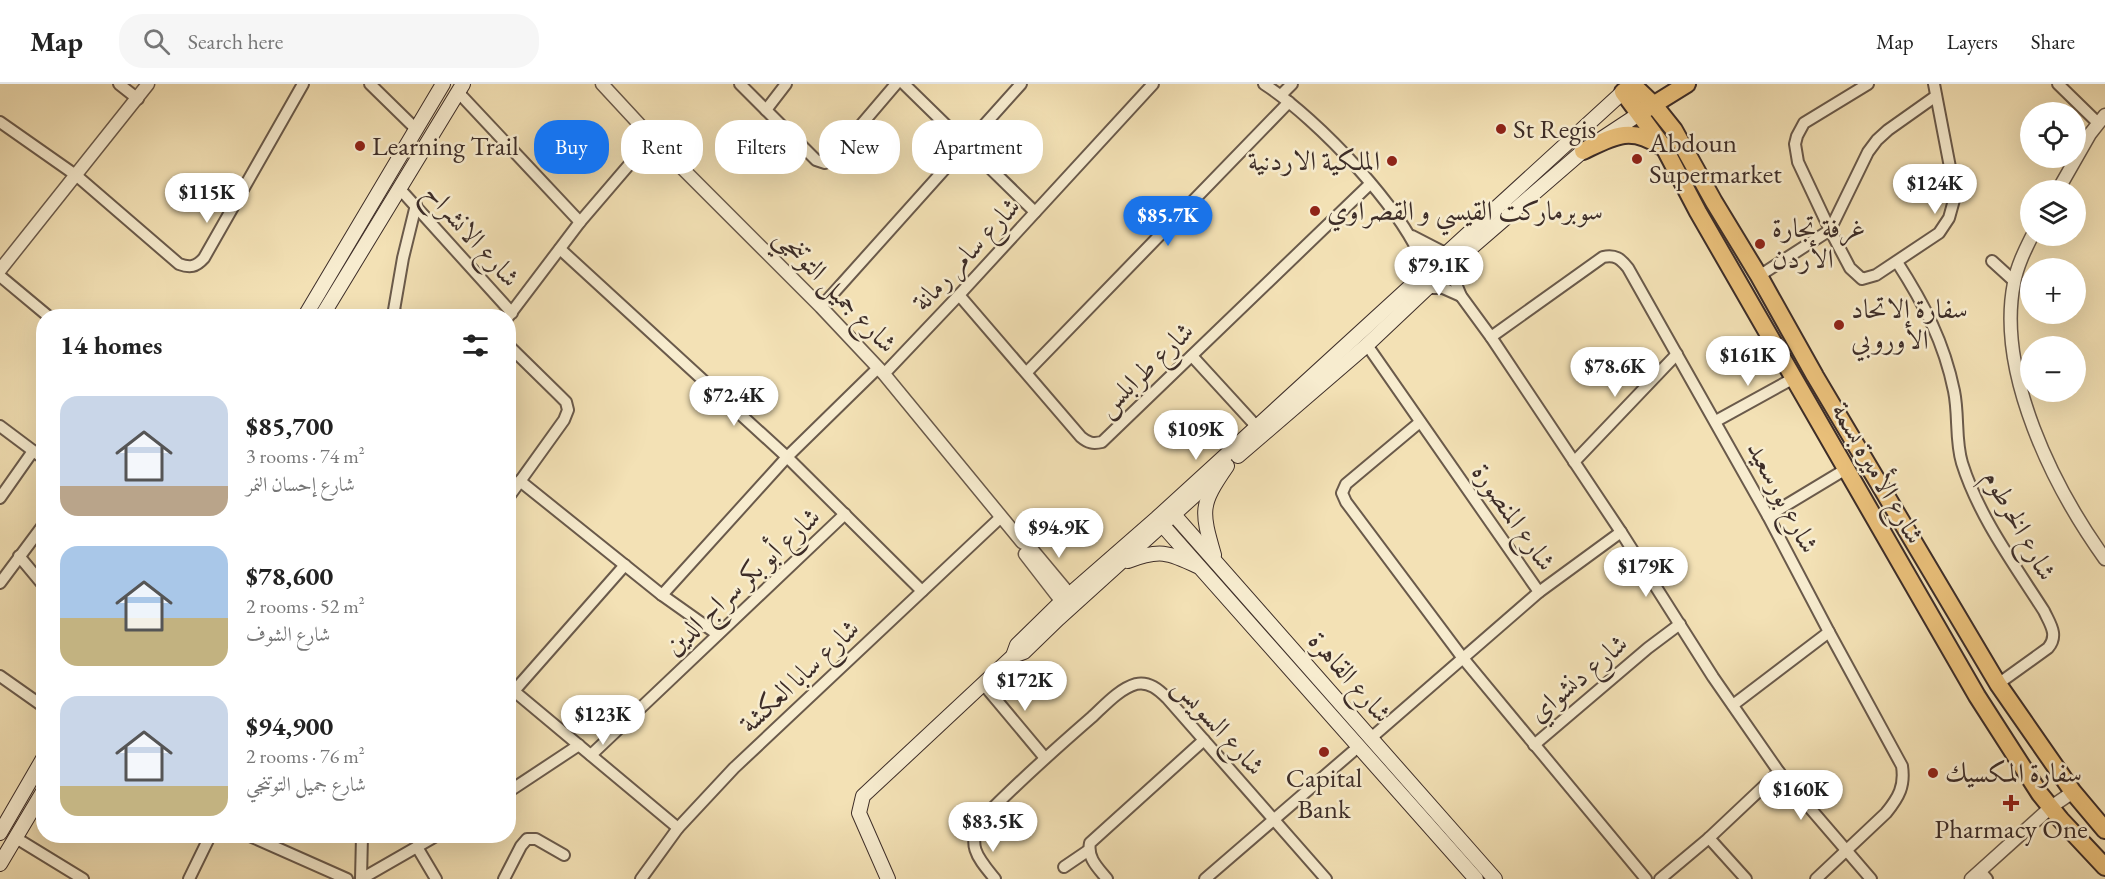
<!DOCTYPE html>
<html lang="en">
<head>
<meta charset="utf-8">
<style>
	:root { --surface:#fff; --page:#f6f6f6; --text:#222; --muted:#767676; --line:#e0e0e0; --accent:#1a73e8 }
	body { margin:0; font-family:"EB Garamond",Amiri,serif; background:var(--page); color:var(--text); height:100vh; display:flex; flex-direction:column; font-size:22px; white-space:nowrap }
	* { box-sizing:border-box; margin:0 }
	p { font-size:20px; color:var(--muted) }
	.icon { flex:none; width:33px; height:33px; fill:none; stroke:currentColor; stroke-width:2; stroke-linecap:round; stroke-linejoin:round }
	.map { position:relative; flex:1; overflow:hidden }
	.details { position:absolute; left:36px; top:225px; width:480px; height:534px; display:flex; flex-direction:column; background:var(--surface); border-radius:24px; box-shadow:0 6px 24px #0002 }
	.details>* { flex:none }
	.banner { position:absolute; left:534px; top:36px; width:570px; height:54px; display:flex; gap:12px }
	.tools { position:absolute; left:2020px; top:18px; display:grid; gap:12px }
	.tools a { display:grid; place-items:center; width:66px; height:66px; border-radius:50%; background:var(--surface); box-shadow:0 6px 24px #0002; font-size:30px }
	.price { position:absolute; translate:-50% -51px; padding:0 14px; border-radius:21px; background:#fff; color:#222; font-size:20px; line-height:39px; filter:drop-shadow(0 2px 3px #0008) }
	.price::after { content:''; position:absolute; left:50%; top:36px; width:18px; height:14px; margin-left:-9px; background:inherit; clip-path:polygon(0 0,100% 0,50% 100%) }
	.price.selected { background:var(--accent); color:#fff }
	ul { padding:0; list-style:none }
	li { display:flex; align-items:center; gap:18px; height:150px; padding:0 24px }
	li span { display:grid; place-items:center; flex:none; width:168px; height:120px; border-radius:18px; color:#555 }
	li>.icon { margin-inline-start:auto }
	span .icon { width:72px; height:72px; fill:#fffc; stroke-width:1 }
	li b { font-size:26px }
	h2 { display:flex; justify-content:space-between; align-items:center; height:72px; padding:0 24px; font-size:26px }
	.tag { padding:0 21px; border-radius:24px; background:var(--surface); box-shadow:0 6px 24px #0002; font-size:21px; line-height:54px }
	.tag.selected { background:var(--accent); color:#fff }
	header { display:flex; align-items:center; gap:36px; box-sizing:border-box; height:84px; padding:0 30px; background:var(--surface); border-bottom:2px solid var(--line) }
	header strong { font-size:28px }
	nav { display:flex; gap:33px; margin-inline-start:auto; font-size:21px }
	.search { width:420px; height:54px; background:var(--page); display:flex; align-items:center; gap:15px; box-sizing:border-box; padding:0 21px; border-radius:24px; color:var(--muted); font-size:22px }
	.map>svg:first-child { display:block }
</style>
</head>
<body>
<header>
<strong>Map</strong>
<div class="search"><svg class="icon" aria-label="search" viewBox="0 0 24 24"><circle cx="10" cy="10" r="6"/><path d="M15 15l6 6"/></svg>Search here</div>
<nav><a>Map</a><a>Layers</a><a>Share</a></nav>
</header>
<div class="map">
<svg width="2105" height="795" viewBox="0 0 2105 795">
	<rect width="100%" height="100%" fill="#f3e1b5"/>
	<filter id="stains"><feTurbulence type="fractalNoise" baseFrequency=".00333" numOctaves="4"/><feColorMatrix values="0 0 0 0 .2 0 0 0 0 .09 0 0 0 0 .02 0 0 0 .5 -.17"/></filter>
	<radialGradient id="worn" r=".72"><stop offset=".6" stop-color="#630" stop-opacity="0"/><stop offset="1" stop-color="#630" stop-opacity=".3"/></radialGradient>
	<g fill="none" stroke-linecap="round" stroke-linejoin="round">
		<defs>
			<g id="minor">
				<polyline points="119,0 138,15"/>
				<polyline points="370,0 416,45"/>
				<polyline points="740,0 816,76 825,79 832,75 896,0"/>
				<polyline points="904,0 1035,128"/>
				<path d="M1264 0C1318 35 1407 128 1427 189"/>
				<polyline points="1868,0 1804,39 1797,52 1795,60 1798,78 1830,146 1850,184 1862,195 1876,191 1939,149 1949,134 1954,116 1954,104 1934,0"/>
				<polyline points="2058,0 2098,39"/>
				<polyline points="458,8 580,138"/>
				<polyline points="1281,11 1292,0"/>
				<polyline points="766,26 786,0"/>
				<path d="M0 38 77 92 179 180C190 184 196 183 204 174L303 0"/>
				<polyline points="399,104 512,229"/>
				<polyline points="1412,152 1445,169"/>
				<polyline points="560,165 787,373 922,507"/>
				<polyline points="1457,176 1455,187 1456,200 1461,212 1491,253 1621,448 1713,593 1779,688 1709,754 1660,795"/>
				<polyline points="1992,177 2014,197"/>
				<path d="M1897 178C1924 220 1944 258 1954 307 1959 331 1955 356 1962 379 1979 433 2014 480 2044 527 2050 540 2059 551 2048 564L1998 600"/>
				<polyline points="0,192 48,232"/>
				<polyline points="1759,192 1830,146 1868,68 1877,56 1888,46 1936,12"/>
				<polyline points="1425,204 1443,204 1461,212"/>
				<path d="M959 211 1081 353C1088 359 1093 360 1102 358L1370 100"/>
				<polyline points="821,223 1021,0"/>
				<polyline points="398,232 394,226 403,174 416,121"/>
				<polyline points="508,233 580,138 652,54"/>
				<path d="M1491 253 1603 173C1615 170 1621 175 1628 184L1768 432 1829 548 1902 682C1905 702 1899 713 1886 729L1816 795"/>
				<polyline points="508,261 558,310 566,318 568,326 564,336 508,414"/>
				<polyline points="1367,261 1539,508 1371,654"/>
				<polyline points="1192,272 1257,343"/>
				<polyline points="1027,288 1289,18"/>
				<polyline points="884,290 959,211 1153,0"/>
				<polyline points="1716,337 1794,294"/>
				<polyline points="1420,338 1346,400 1342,409 1346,418 1462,573 1646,795"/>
				<polyline points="0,342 44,375"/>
				<polyline points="1574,378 1677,270"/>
				<polyline points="520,397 662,511 717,550"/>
				<polyline points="0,414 33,367"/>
				<polyline points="1768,432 1846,385"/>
				<polyline points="19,472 44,502"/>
				<polyline points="0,499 44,440"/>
				<polyline points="1539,508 1621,448"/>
				<polyline points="662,511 787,373 878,284"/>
				<polyline points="0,592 44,623"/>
				<polyline points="984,601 1045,674"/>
				<polyline points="508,602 678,744"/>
				<polyline points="514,607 625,481"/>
				<polyline points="1733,621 1829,548"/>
				<polyline points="1534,661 1648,564 1680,540"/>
				<polyline points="591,671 845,430"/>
				<polyline points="1779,688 1871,795"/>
				<polyline points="508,708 579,661"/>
				<polyline points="250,752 347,795"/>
				<polyline points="16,754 83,795"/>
				<polyline points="1709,754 1746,795"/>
				<polyline points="417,763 436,795"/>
				<polyline points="1064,783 1089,766"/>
				<polyline points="1980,787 1987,795"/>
				<polyline points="189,795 210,752"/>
				<polyline points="361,795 436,752"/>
				<polyline points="361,795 362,752"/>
				<polyline points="504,795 521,762 527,755 536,755 564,771"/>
				<polyline points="641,795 678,744 734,684 1001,433"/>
				<path d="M995 795C978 774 966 762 981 736 1016 700 1054 666 1092 633 1105 621 1119 605 1136 600 1149 597 1159 606 1167 614L1326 795"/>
				<path d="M1107 795C1098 784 1087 774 1090 759L1204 656"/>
				<polyline points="1205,795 1358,663"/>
			</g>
			<g id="tertiary">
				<polyline points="602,0 652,54 821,223 884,290 1022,458 1029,462 1074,516"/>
				<polyline points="2058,106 2090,50 2105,31"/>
				<path d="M2032 152C2025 166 2017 182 2014 199 1996 289 2054 404 2105 475"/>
				<polyline points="0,186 148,0"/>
				<polyline points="1025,470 1066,523"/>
				<polyline points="1971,795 2051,723 2073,708"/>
			</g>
			<g id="secondary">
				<polyline points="305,232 443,0"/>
				<polyline points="322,232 463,0"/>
				<polyline points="1238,372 1367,261 1457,176 1583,67 1639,30"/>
				<polyline points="1169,425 1495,795"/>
				<polyline points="1157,435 1476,795"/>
				<path d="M1214 471C1201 426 1200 421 1227 382"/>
				<path d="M1128 477C1159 465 1168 468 1197 482"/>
				<polyline points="1013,572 1024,568 1058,535 1215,393"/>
				<polyline points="0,749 44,673"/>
				<polyline points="0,780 44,706"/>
				<polyline points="888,795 859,729 863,712 1013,572 1017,561 1062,517 1157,434 1623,8"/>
			</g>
			<g id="primary">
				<polyline points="1634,0 1623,8 1665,65 1698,128 1977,612 2040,710 2061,736 2105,783"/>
				<polyline points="1633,1 1654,21 1674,46 1714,118 1759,192 1815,292 1998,600 2073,708 2105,746"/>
				<polyline points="1645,26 1687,0"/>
				<path d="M1583 67C1612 53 1630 41 1660 62"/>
			</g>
		</defs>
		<use href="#minor" stroke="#6a5a4b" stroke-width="14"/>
		<use href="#tertiary" stroke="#6a5a4b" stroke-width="15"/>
		<use href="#secondary" stroke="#3d2d28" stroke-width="16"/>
		<use href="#primary" stroke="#3d2d28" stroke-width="20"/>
		<use href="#minor" stroke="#f7eccf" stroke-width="10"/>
		<use href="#tertiary" stroke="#f7eccf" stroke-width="12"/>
		<use href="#secondary" stroke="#f7eccf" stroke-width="14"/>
		<use href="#primary" stroke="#eac07a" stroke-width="16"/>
	</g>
	<g fill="#8f2418" stroke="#f7eccf" stroke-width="2">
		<circle cx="1501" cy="45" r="6"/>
		<circle cx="360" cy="62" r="6"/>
		<circle cx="1637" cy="75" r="6"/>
		<circle cx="1392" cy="77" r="6"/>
		<circle cx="1315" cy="127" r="6"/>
		<circle cx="1760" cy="160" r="6"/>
		<circle cx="1839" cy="241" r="6"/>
		<circle cx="1324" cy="668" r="6"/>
		<circle cx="1933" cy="689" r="6"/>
		<path d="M2008 710h6v6h6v6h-6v6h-6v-6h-6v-6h6z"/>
	</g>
	<g text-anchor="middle" stroke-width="5" stroke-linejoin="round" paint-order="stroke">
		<g font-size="27" fill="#3d2d28" stroke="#f7eccf" text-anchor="start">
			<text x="1513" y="54">St Regis</text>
			<text x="1649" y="68">Abdoun<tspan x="1649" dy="31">Supermarket</tspan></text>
			<text x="372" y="71">Learning Trail</text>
			<text x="1380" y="86" text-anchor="end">الملكية الاردنية</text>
			<text x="1327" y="136">سوبرماركت القيسي و القصراوي</text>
			<text x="1772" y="153">غرفة تجارة<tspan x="1772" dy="31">الأردن</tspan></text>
			<text x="1851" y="234">سفارة الاتحاد<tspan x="1851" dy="31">الأوروبي</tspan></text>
			<text x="1945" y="698">سفارة المكسيك</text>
			<text x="1324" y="703" text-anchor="middle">Capital<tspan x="1324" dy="31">Bank</tspan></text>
			<text x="2011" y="754" text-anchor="middle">Pharmacy One</text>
		</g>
		<g font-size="27" fill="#3d2d28" stroke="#f7eccf">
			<text transform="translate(472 151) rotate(48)" y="9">شارع الانشراح</text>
			<text transform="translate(966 170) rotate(-47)" y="9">شارع سامر رمانة</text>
			<text transform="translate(836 206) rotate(46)" y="9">شارع جميل التوتنجي</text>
			<text transform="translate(1145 285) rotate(-44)" y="9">شارع طرابلس</text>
			<text transform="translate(1878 389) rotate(60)" y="9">شارع الأميرة بسمة</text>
			<text transform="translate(1783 413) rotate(62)" y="9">شارع بورسعيد</text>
			<text transform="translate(1514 433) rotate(55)" y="9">شارع المنصورة</text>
			<text transform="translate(2020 441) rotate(61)" y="9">شارع الخرطوم</text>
			<text transform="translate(742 497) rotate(-43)" y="9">شارع أبو بكر سراج الدين</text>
			<text transform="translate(799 592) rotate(-43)" y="9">شارع سابا العكشة</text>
			<text transform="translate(1350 593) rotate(49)" y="9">شارع القاهرة</text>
			<text transform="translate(1578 594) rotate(-40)" y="9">شارع دنشواي</text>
			<text transform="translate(1219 642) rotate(48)" y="9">شارع السويس</text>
		</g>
	</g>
	<rect width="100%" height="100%" filter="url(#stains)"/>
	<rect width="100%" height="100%" fill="url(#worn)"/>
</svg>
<div class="tools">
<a><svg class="icon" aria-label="locate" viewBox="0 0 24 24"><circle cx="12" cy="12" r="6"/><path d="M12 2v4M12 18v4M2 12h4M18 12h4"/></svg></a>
<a><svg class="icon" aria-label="layers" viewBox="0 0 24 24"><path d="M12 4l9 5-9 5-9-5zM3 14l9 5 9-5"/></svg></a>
<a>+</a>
<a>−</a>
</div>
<b class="price" style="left:1935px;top:131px">$124K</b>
<b class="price" style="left:207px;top:140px">$115K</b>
<b class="price selected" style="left:1168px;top:163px">$85.7K</b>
<b class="price" style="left:1439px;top:213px">$79.1K</b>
<b class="price" style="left:1748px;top:303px">$161K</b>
<b class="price" style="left:1615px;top:314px">$78.6K</b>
<b class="price" style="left:734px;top:343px">$72.4K</b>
<b class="price" style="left:1196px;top:377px">$109K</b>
<b class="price" style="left:1059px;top:475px">$94.9K</b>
<b class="price" style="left:1646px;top:514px">$179K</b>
<b class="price" style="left:1025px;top:628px">$172K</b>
<b class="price" style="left:603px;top:662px">$123K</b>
<b class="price" style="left:1801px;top:737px">$160K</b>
<b class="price" style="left:993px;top:769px">$83.5K</b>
<div class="banner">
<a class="tag selected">Buy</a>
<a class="tag">Rent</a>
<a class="tag">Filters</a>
<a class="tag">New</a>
<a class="tag">Apartment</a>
</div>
<section class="details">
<h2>14 homes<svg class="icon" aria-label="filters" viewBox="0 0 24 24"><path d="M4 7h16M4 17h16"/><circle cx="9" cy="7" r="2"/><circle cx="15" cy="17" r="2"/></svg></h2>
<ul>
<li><span style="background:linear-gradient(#c9d6e8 75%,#b9a48a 0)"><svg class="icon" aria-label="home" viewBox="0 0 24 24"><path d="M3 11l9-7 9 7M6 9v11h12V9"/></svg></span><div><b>$85,700</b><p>3 rooms · 74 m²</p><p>شارع إحسان النمر</p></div></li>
<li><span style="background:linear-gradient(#a9c7e8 60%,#c2b280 0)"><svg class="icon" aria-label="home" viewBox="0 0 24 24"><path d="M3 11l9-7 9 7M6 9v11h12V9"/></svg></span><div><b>$78,600</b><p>2 rooms · 52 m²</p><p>شارع الشوف</p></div></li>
<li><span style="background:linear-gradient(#c9d6e8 75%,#c2b280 0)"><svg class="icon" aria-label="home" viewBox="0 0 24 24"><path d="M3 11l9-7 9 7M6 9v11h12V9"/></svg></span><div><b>$94,900</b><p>2 rooms · 76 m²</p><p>شارع جميل التوتنجي</p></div></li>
</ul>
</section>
</div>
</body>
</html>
